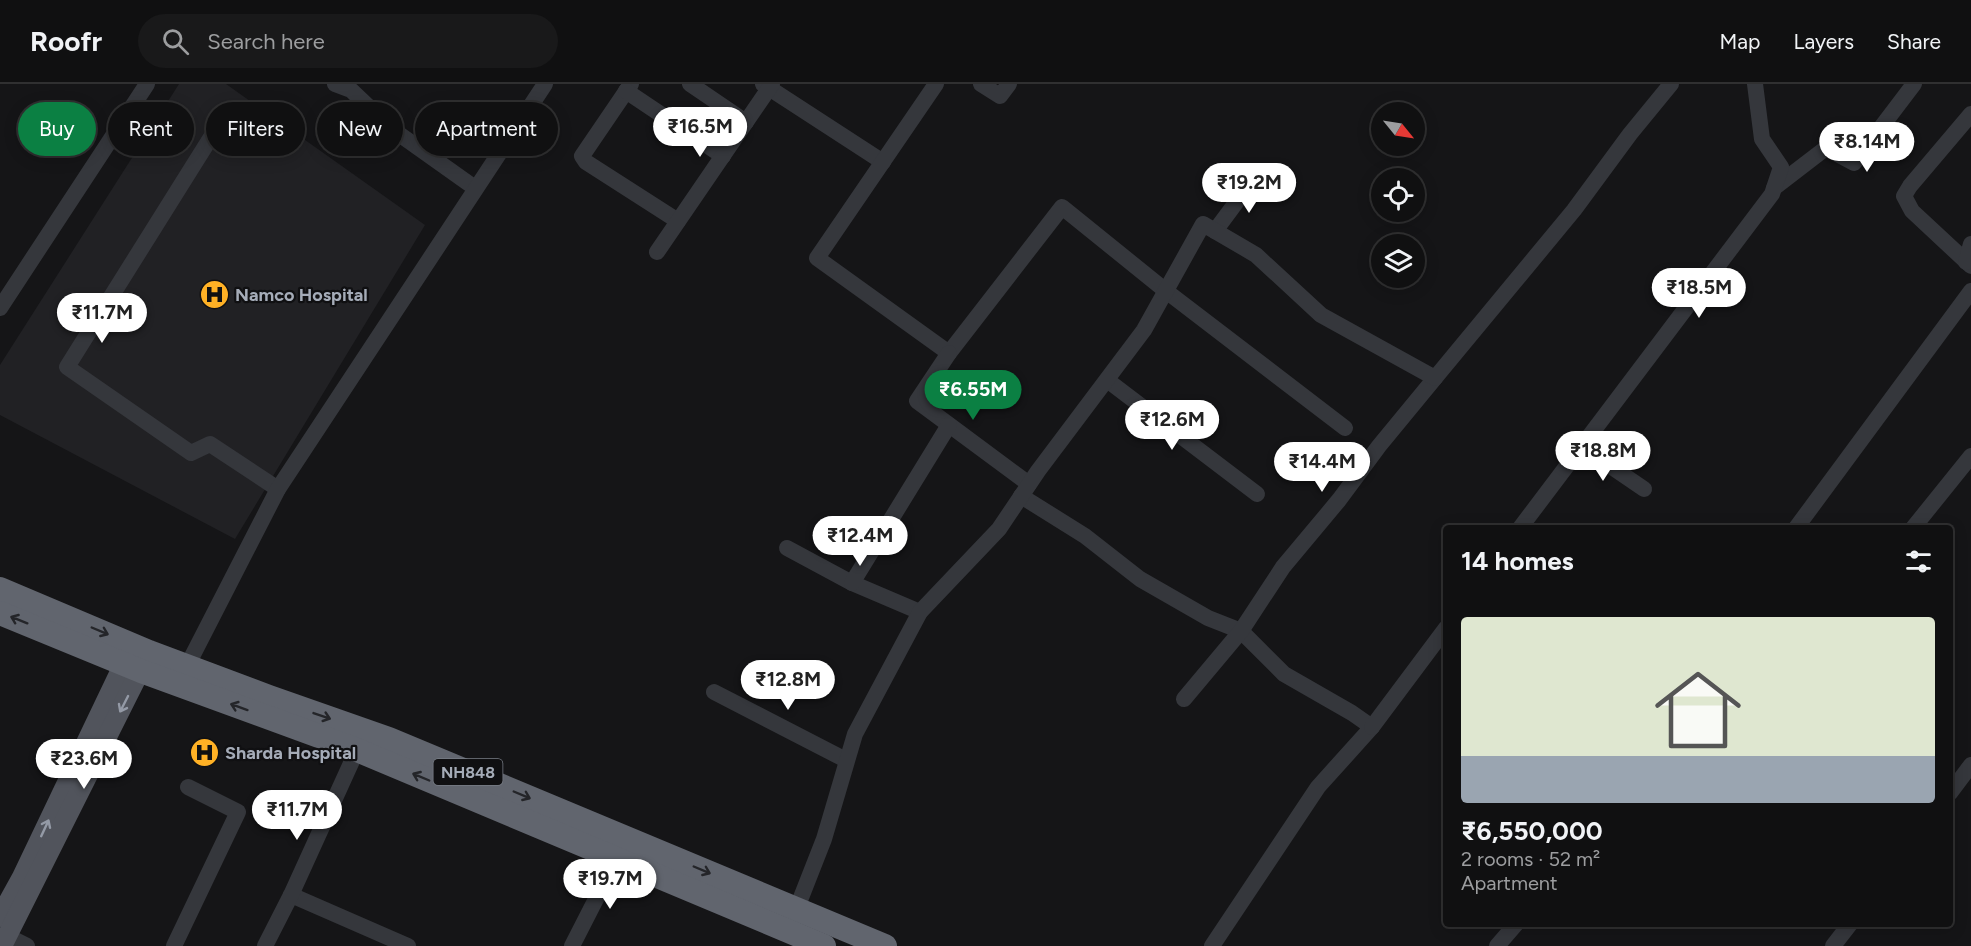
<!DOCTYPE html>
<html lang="en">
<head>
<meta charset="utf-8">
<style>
	:root { --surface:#101011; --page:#19191a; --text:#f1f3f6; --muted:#9c9d9f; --line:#303031; --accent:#0b8043 }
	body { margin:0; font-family:Figtree,sans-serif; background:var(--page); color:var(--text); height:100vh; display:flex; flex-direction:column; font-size:22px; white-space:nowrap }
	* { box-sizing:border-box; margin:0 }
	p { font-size:20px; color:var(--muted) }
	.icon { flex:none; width:33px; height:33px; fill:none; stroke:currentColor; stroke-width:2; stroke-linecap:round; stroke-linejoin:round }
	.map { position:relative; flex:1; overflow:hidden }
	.side { position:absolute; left:1443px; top:441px; width:510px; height:402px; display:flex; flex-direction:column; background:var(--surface); border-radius:6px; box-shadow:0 3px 15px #0003,0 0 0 2px var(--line) }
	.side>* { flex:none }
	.banner { position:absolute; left:18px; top:18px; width:570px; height:54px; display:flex; gap:12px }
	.needle { width:39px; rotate:120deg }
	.controls { position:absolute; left:1371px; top:18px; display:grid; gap:12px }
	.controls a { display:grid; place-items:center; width:54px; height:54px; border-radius:50%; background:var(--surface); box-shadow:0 3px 15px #0003,0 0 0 2px var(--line); font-size:30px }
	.price { position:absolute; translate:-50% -51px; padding:0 14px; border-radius:21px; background:#fff; color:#222; font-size:20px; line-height:39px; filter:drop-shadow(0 2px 3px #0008) }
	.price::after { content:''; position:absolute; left:50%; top:36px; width:18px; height:14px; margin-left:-9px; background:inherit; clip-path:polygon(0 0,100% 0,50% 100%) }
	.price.active { background:var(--accent); color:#fff }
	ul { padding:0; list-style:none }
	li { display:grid; align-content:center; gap:12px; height:318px; padding:0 18px }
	li span { display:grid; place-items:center; height:186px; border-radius:6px; color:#555 }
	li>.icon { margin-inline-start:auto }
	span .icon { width:108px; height:108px; fill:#fffc; stroke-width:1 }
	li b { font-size:26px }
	h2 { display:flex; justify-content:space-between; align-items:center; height:72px; padding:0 18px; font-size:26px }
	.tag { padding:0 21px; border-radius:27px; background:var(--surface); box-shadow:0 3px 15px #0003,0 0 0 2px var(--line); font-size:21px; line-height:54px }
	.tag.active { background:var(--accent); color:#fff }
	header { display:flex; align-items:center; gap:36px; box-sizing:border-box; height:84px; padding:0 30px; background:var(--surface); border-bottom:2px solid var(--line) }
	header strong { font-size:28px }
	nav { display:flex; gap:33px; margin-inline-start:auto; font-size:21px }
	.search { width:420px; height:54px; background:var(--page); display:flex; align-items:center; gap:15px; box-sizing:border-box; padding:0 21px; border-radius:33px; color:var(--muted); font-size:22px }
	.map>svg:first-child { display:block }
</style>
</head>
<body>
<header>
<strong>Roofr</strong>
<div class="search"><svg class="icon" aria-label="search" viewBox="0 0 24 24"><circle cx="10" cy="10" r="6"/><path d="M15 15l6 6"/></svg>Search here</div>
<nav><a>Map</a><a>Layers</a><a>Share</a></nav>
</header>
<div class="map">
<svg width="1971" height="862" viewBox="0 0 1971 862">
	<rect width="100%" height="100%" fill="#151517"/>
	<polygon fill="#212124" points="179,0 226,0 425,141 235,455 0,331 0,281"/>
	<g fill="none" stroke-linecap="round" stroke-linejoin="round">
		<g stroke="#35373c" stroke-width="16">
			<polyline points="335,0 351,6 392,45 475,104"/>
			<polyline points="631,0 582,72 586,78 678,137"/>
			<polyline points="690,0 746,38"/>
			<polyline points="763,0 883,78"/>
			<polyline points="936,0 817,174 949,269 1062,123 1166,207 1345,344"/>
			<polyline points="981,0 1000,12 1009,0"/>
			<polyline points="626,7 723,72"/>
			<polyline points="1971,30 1910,102 1904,112 1912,127 1971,182"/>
			<polyline points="223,34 67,283 191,369 210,360 278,405"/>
			<polyline points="1774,104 1826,64 1854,79 1914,0"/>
			<polyline points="1215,147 1255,93"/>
			<polyline points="657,168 772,0"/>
			<polyline points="1966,178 1971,160"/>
			<polyline points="0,224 147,0"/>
			<polyline points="949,269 917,317 1029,400"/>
			<polyline points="1107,296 1257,410"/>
			<polyline points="1581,362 1644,405"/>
			<polyline points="1021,412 1085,452 1140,495 1208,534 1241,547 1284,590 1352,629 1372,643 1318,703 1212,862"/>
			<polyline points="1520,444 1772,110 1781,83 1762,55 1755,0"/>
			<polyline points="1796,444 1971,207"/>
			<polyline points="1913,444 1971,372"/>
			<polyline points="787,464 852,499 920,528"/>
			<polyline points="852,499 949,341"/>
			<polyline points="182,592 278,405 545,0"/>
			<polyline points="714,608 846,676"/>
			<polyline points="1184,615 1241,547 1283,483 1339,416 1379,362 1435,294"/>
			<polyline points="1372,643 1446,544"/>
			<polyline points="1950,709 1971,681"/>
			<polyline points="291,811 408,862"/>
			<polyline points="793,834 824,755 855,650 920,528 999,445 1038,387 1144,246 1203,140 1256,171 1321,231 1435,294 1574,126 1630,50 1671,0"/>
			<polyline points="7,852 27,862"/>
			<polyline points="174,862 238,728 188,703"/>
			<polyline points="265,862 291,811 357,666"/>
			<polyline points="572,862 617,774"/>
			<polyline points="1497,862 1516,840"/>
			<polyline points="1833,862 1850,840"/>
		</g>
		<g stroke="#51545c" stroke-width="20">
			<polyline points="0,833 22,793 129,569"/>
			<polyline points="2,862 147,573"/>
		</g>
		<g stroke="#61656e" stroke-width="24">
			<polyline points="0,505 149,568 269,613 389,655 885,862"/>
			<polyline points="0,529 141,587 357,666 824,862"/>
		</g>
	</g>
	<defs><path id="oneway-shaft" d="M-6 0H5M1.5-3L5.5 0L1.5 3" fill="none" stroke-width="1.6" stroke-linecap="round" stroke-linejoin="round" transform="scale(1.5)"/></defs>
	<g stroke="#242529">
		<use href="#oneway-shaft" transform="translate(19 536) rotate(-158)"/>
		<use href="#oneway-shaft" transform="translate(100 547) rotate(23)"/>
		<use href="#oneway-shaft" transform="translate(239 623) rotate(-160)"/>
		<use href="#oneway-shaft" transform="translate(322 632) rotate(19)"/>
		<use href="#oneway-shaft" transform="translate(421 693) rotate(-157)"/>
		<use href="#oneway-shaft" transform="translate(522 711) rotate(23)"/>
		<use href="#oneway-shaft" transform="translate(702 786) rotate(23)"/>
	</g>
	<g stroke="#949aa6">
		<use href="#oneway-shaft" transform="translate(124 620) rotate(117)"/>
		<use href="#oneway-shaft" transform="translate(45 744) rotate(-65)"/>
	</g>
	<defs>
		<symbol id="hospital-disc" viewBox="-11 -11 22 22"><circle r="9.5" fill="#ffb125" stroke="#101012"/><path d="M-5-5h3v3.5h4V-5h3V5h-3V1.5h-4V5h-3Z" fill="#111"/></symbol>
	</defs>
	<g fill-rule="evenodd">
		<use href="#hospital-disc" x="198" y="194" width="33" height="33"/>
		<use href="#hospital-disc" x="188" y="652" width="33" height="33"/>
	</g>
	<g text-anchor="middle" stroke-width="4.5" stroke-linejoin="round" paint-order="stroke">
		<rect fill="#101012" stroke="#787d86" stroke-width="1.5" x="433.5" y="675" width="69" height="26" rx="4.5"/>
		<g font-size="16" font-weight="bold" fill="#a5acb8">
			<text x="468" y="694">NH848</text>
		</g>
		<g font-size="18" font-weight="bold" fill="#a5acb8" stroke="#101012" text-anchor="start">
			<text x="235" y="217">Namco Hospital</text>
			<text x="225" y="675">Sharda Hospital</text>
		</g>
	</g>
</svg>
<div class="controls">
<a><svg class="needle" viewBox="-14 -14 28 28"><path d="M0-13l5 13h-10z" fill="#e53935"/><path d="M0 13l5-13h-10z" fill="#9c9d9f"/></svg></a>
<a><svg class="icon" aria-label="locate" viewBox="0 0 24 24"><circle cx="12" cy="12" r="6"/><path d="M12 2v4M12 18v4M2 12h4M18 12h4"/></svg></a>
<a><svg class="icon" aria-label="layers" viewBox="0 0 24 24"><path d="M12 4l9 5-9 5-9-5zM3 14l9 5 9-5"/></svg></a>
</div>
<b class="price" style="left:700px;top:74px">₹16.5M</b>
<b class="price" style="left:1867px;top:89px">₹8.14M</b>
<b class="price" style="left:1249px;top:130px">₹19.2M</b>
<b class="price" style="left:1699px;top:235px">₹18.5M</b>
<b class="price" style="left:102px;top:260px">₹11.7M</b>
<b class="price active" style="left:973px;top:337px">₹6.55M</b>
<b class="price" style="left:1172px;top:367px">₹12.6M</b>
<b class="price" style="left:1603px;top:398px">₹18.8M</b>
<b class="price" style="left:1322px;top:409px">₹14.4M</b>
<b class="price" style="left:860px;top:483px">₹12.4M</b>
<b class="price" style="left:788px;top:627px">₹12.8M</b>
<b class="price" style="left:84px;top:706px">₹23.6M</b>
<b class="price" style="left:297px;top:757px">₹11.7M</b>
<b class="price" style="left:610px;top:826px">₹19.7M</b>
<div class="banner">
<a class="tag active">Buy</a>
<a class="tag">Rent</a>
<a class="tag">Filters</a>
<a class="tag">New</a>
<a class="tag">Apartment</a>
</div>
<section class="side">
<h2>14 homes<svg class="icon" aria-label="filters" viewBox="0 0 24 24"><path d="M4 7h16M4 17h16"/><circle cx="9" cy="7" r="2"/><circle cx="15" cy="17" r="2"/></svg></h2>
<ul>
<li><span style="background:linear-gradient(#dfe7d0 75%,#9aa5b1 0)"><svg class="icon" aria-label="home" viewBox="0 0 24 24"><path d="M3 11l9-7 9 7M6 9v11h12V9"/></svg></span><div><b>₹6,550,000</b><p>2 rooms · 52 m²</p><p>Apartment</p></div></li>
</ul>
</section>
</div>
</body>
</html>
